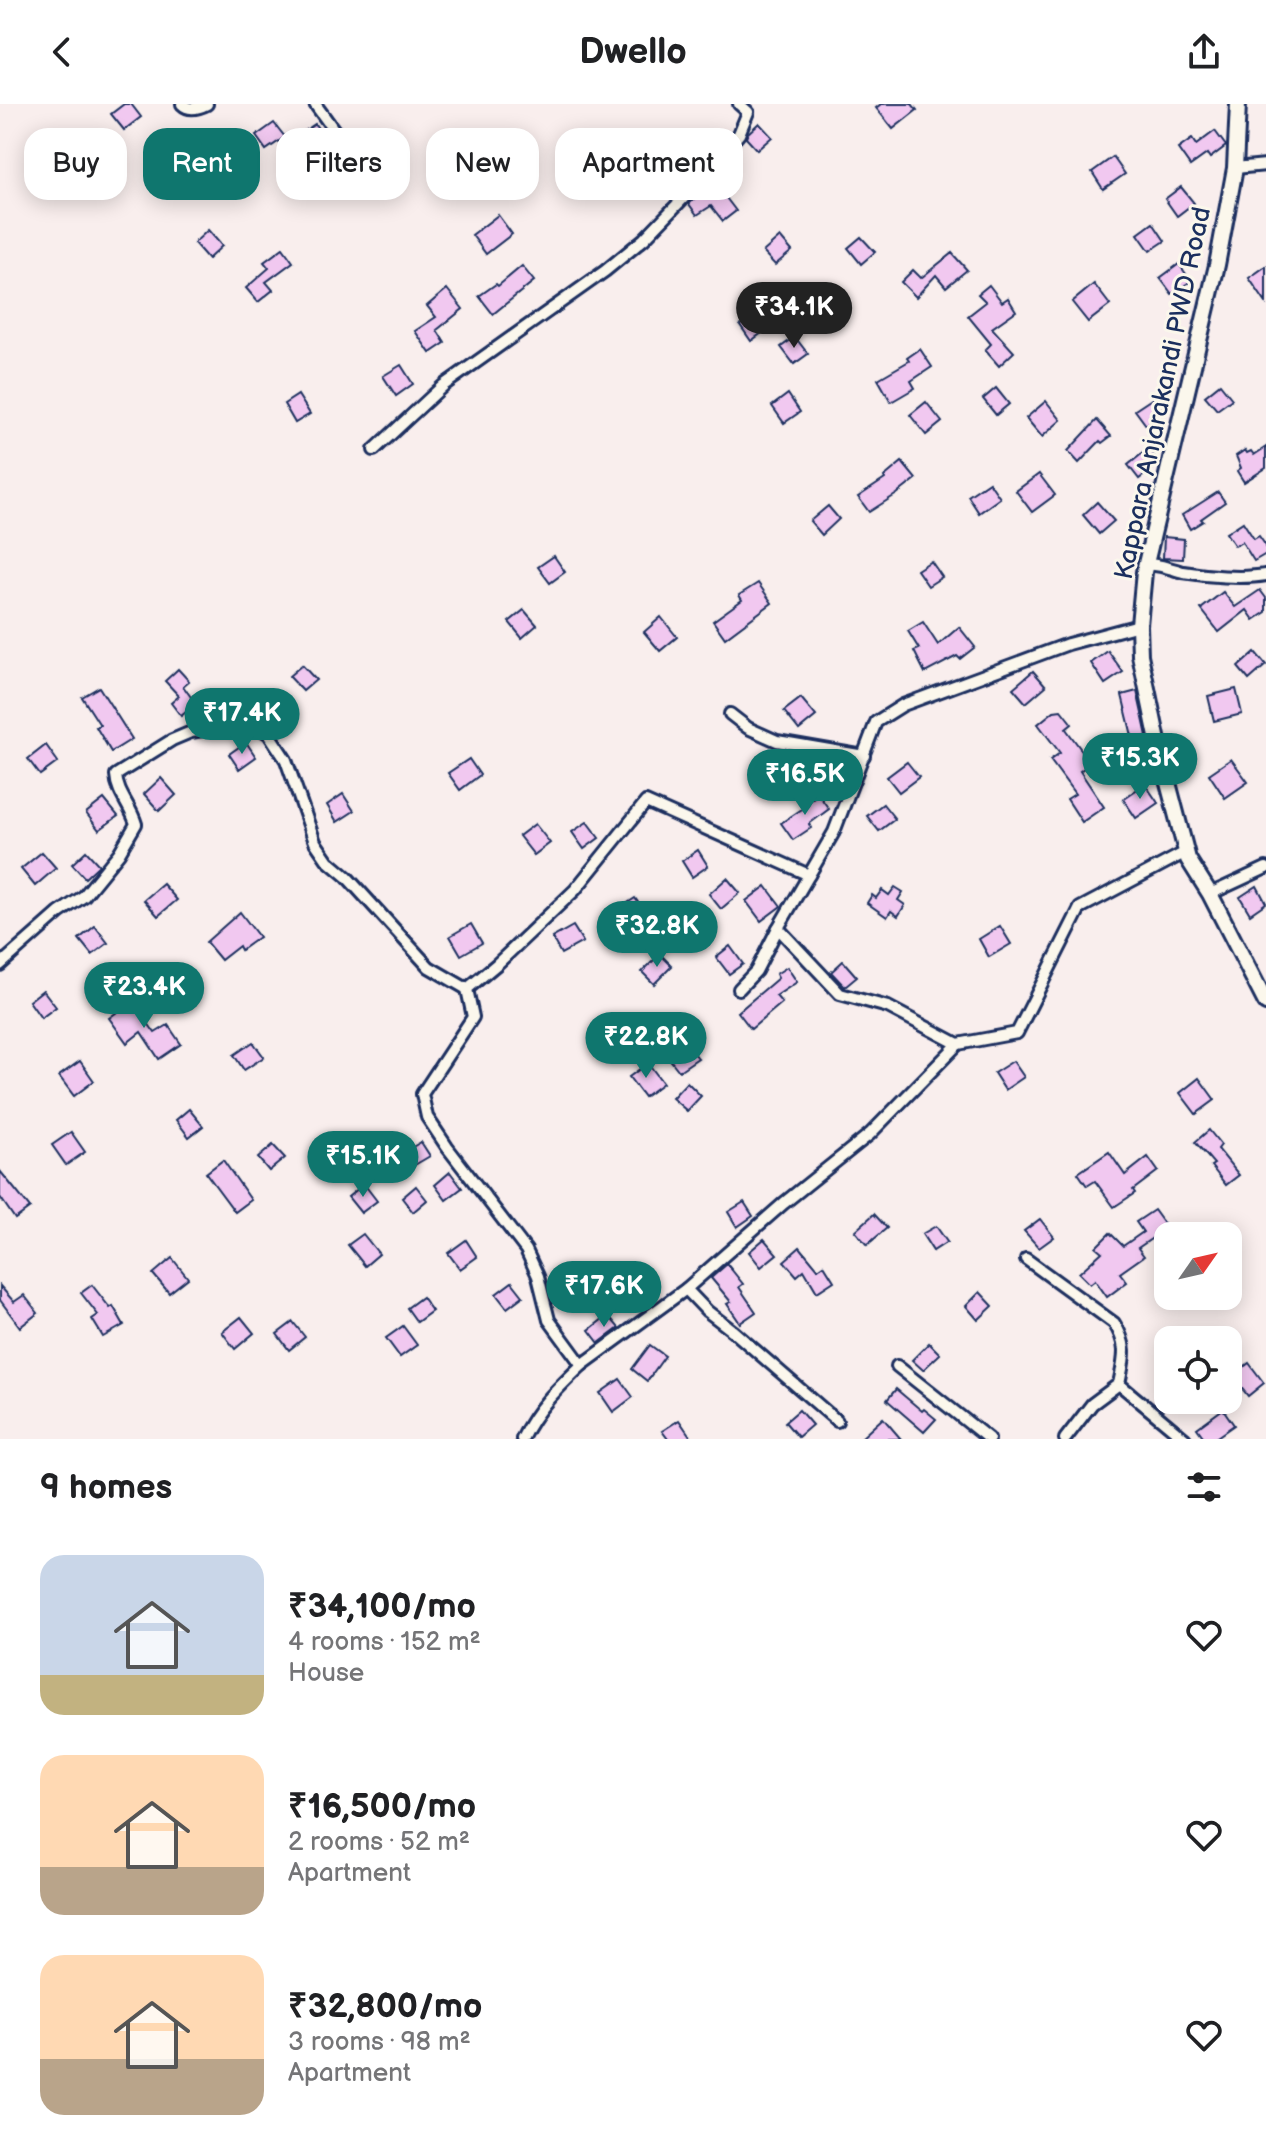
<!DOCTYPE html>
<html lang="en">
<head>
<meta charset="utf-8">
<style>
	:root { --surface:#fff; --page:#f2f2f2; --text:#202124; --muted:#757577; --accent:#0f766e }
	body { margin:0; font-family:"Balsamiq Sans",sans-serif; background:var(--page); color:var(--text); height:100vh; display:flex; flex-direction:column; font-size:30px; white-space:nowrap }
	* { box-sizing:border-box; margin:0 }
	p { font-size:26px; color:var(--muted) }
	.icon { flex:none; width:44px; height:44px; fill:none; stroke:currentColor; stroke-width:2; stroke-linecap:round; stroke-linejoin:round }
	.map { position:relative; height:1335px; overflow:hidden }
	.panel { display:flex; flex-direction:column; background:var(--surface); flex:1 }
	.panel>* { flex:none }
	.banner { position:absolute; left:24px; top:24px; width:800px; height:72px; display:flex; gap:16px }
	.needle { width:52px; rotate:56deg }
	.buttons { position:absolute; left:1154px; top:1118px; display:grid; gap:16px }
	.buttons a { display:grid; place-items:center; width:88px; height:88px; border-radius:16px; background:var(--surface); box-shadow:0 4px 20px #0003; font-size:40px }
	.price { position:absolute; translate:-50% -68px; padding:0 18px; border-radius:28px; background:var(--accent); color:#fff; font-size:26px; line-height:52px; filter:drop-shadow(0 2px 4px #0008) }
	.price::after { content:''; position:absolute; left:50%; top:48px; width:24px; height:18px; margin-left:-12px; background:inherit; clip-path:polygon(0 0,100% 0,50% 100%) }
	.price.selected { background:#222; color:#fff }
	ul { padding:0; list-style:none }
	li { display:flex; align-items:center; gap:24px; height:200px; padding:0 40px }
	li span { display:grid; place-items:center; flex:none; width:224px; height:160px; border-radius:24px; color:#555 }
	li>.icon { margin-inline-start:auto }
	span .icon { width:96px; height:96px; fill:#fffc; stroke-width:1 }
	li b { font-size:34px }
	h2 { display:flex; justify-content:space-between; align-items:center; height:96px; padding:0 40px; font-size:34px }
	.chip { padding:0 28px; border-radius:24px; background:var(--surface); box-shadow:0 4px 20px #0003; font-size:28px; line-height:72px }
	.chip.selected { background:var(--accent); color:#fff }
	header { display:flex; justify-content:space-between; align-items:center; height:104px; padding:0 40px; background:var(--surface); font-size:36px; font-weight:700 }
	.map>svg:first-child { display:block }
</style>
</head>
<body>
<header><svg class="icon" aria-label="back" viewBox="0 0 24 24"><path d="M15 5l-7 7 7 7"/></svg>Dwello<svg class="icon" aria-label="share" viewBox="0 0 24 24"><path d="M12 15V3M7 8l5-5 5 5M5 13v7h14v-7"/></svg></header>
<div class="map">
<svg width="1266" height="1335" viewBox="0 0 1266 1335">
	<rect width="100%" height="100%" fill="#f9eeed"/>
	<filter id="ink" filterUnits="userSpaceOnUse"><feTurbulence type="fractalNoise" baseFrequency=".0125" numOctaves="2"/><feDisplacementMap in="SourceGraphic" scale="16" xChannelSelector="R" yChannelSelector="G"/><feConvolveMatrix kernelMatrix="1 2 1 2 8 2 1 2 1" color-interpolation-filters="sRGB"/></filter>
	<g filter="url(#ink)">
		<g fill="#f1c8f0" stroke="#1b2f5e" stroke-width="2">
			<polygon points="124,0 131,0 141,13 124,26 111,10"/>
			<polygon points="881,0 912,0 917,6 893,25 876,4"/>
			<polygon points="274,19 285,33 266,46 256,32"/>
			<polygon points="759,19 772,33 757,46 746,34 748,29"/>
			<polygon points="315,20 325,35 306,47 297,32"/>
			<polygon points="1215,27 1226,42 1210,54 1207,50 1190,62 1178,45 1192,35 1196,41"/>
			<polygon points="1113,53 1125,70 1103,85 1092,68"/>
			<polygon points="723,62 731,71 717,82 736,107 723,117 711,102 697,111 689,100 711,79 710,77"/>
			<polygon points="1181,83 1194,99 1177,112 1165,95"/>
			<polygon points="498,111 512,130 486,150 472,131"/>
			<polygon points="1153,119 1165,137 1150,147 1138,130"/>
			<polygon points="208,126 222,142 208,155 194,139"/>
			<polygon points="780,133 792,147 775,161 763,148"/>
			<polygon points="861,133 875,148 861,160 848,144"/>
			<polygon points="283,144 293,158 266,178 273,186 258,198 246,184 269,164 264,158"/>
			<polygon points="952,149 967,166 946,183 936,171 916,193 901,178 913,166 921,174"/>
			<polygon points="1179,160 1191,177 1172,190 1160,174"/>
			<polygon points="522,162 534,177 493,210 479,192 496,180 498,182"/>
			<polygon points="1266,162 1266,199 1249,174"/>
			<polygon points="1094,180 1110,201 1088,218 1072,198"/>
			<polygon points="989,181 1002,198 1008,194 1016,207 992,224 1014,248 999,262 985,246 991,240 968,212 986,198 978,190"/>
			<polygon points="447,185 463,205 437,226 445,239 430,249 415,227 436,213 427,202"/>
			<polygon points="759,207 770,223 751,237 740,221"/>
			<polygon points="795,233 808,250 794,260 781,243"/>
			<polygon points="920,245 932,263 911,277 915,284 891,298 878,275 909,257 907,254"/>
			<polygon points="401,261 413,280 396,292 383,272"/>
			<polygon points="1220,280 1232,295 1217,306 1205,292"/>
			<polygon points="996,284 1009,300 996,311 983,295"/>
			<polygon points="788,290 800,308 784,319 772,302"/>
			<polygon points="298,291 310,310 295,319 284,300"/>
			<polygon points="1153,294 1164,309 1146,321 1135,306"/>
			<polygon points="1046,297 1061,316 1042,333 1026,314"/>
			<polygon points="926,298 942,318 926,331 910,311"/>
			<polygon points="1097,316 1111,332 1102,339 1100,337 1079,359 1068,347"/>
			<polygon points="1266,343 1266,364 1244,378 1237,367 1241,364 1236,352 1245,346 1247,349 1251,347 1254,351"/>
			<polygon points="1149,344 1160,359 1139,375 1128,361"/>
			<polygon points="902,358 916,375 897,390 869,408 858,393 885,375 884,373"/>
			<polygon points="1039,370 1055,391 1032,408 1016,387"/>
			<polygon points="989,378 1000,394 979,409 968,392"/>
			<polygon points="1218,388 1225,398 1201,415 1203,417 1190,425 1182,411"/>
			<polygon points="1097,398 1114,417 1099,430 1083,411"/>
			<polygon points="828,402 839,415 822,431 810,417"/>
			<polygon points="1243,418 1254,435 1259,432 1266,442 1266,450 1254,457 1242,438 1235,442 1226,429"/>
			<polygon points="1164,433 1184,435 1183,455 1163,454"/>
			<polygon points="554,452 565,468 550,479 538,463"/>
			<polygon points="931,457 942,473 928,482 917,466"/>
			<polygon points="758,479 772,499 725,534 713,517 742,496 739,491"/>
			<polygon points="1260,486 1266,494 1266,508 1254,516 1247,506 1219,528 1201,505 1223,488 1235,503"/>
			<polygon points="524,506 537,521 522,534 509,518"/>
			<polygon points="661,513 677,533 660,547 644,528"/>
			<polygon points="923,518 938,541 959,523 975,543 960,555 957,552 925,569 914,547 919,545 908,527"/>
			<polygon points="1108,547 1123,568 1105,580 1091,559"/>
			<polygon points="1255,548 1266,561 1249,576 1238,563"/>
			<polygon points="302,561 316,576 303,587 289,572"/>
			<polygon points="178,565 189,577 183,582 196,600 181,612 171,599 179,592 165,577"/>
			<polygon points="1033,567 1046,582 1026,599 1013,584"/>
			<polygon points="99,583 132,635 111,648 96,623 100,621 82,593"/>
			<polygon points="1236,585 1242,610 1214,617 1208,592"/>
			<polygon points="1137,587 1147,632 1133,636 1122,591"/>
			<polygon points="801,594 816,612 799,626 784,607"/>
			<polygon points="1061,606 1072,620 1066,625 1091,659 1080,667 1104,703 1082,718 1067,695 1075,690 1050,656 1060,649 1038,620 1054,607"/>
			<polygon points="246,638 256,653 239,665 229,650"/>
			<polygon points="46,641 58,658 40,671 28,655"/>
			<polygon points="469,655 480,671 460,686 448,669"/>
			<polygon points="1231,655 1248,678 1225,694 1209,670"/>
			<polygon points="907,658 919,673 899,688 887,673"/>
			<polygon points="161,674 176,691 159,707 144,690"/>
			<polygon points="1145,680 1158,699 1136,714 1123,695"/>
			<polygon points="343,690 354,707 337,718 327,701"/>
			<polygon points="818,690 829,705 809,720 811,724 793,736 781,719 808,701 806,699"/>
			<polygon points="104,695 118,712 99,726 86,709"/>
			<polygon points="883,700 895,715 879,727 867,712"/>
			<polygon points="587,718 599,734 584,745 572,728"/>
			<polygon points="535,720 550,739 534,751 519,732"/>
			<polygon points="698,746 708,762 692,773 682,757"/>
			<polygon points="86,747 99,761 85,774 72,760"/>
			<polygon points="42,748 56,764 35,782 21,765"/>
			<polygon points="727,774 740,789 721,805 709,790"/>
			<polygon points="163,780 177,796 158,812 144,796"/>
			<polygon points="766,782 781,802 761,817 746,797"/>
			<polygon points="1257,782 1266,799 1250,810 1240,793"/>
			<polygon points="895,783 903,788 898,796 905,801 898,812 891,807 887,813 867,799 872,791 876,794 882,786 889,791"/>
			<polygon points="635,794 645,808 639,813 655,833 636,847 624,832 629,829 614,808"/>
			<polygon points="240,808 259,833 241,846 239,842 221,856 206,838"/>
			<polygon points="471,820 482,839 461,851 450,832"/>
			<polygon points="95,822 108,839 92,851 79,835"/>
			<polygon points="573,822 583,838 561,850 552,834"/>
			<polygon points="1000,822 1011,840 989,853 979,835"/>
			<polygon points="730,842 743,860 729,870 716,853"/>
			<polygon points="660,850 672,862 654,880 642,868"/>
			<polygon points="843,857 857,873 845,883 831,868"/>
			<polygon points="787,863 797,878 776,892 782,899 751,925 738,908 778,874 776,870"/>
			<polygon points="43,886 56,903 41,914 29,897"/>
			<polygon points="132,897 155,929 168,921 181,940 159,955 141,928 127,939 109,914"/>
			<polygon points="253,938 264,953 244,966 234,951"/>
			<polygon points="686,939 698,954 679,967 668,953"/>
			<polygon points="80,957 94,977 74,992 59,972"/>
			<polygon points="1013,957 1024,973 1005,986 994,969"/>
			<polygon points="648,959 663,979 644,993 629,973"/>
			<polygon points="1199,974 1215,996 1196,1010 1180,989"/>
			<polygon points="687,978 701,992 687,1007 672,994"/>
			<polygon points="189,1005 203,1022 189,1033 176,1016"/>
			<polygon points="1209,1026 1221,1041 1218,1045 1239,1071 1226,1081 1211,1062 1214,1060 1195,1038"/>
			<polygon points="71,1028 85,1048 66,1061 52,1041"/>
			<polygon points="421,1038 430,1052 413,1062 404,1048"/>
			<polygon points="273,1041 285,1054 269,1067 258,1054"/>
			<polygon points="1109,1048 1125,1071 1148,1053 1158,1067 1133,1086 1135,1089 1114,1103 1095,1077 1087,1082 1078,1069"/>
			<polygon points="223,1056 251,1096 235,1108 206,1069"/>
			<polygon points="0,1067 30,1104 15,1115 0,1093"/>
			<polygon points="450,1068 462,1084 446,1096 435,1081"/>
			<polygon points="364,1080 377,1097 361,1109 348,1093"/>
			<polygon points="416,1082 427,1096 413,1108 402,1094"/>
			<polygon points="744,1098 753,1112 737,1123 728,1108"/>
			<polygon points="1154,1106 1167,1124 1138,1144 1144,1152 1120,1169 1127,1178 1107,1193 1095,1176 1090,1180 1079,1169 1102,1148 1096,1143 1110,1129 1123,1142 1143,1128 1136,1118"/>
			<polygon points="874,1110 887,1124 867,1141 855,1127"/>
			<polygon points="1040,1115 1054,1133 1039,1144 1024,1127"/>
			<polygon points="936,1122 947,1138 933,1147 922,1130"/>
			<polygon points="363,1130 379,1150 365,1162 348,1141"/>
			<polygon points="764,1135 777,1150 761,1163 749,1148"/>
			<polygon points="466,1136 477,1153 460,1165 448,1149"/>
			<polygon points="800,1143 818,1165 824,1161 834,1177 817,1188 804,1166 797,1172 784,1157"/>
			<polygon points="172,1154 188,1174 169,1189 153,1170"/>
			<polygon points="727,1160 743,1180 739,1183 756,1208 740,1219 727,1200 731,1198 711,1174"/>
			<polygon points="578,1164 590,1179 576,1191 564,1176"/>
			<polygon points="512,1178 523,1192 507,1204 496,1190"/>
			<polygon points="92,1181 110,1204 113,1202 124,1221 103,1233 92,1215 98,1211 81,1189"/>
			<polygon points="0,1182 14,1198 24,1191 38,1209 20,1223 0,1196"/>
			<polygon points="980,1188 993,1202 978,1216 966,1202"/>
			<polygon points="422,1193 432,1207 417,1218 407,1204"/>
			<polygon points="608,1211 619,1224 599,1239 589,1226"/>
			<polygon points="241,1213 254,1229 235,1245 222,1228"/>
			<polygon points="293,1218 305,1233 289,1246 277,1230"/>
			<polygon points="403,1222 417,1241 400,1253 386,1234"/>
			<polygon points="929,1239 940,1250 923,1266 912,1256"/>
			<polygon points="650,1241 665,1252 647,1277 632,1265"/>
			<polygon points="1249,1259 1264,1279 1248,1292 1232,1272"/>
			<polygon points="620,1275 633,1293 613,1308 600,1289"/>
			<polygon points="896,1285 922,1307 924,1305 936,1315 924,1328 887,1296"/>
			<polygon points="1223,1305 1234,1321 1214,1335 1205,1335 1197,1324"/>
			<polygon points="799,1306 812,1321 798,1333 785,1318"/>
			<polygon points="883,1314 901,1335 860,1335"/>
			<polygon points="679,1316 692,1335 668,1335 662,1327"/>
		</g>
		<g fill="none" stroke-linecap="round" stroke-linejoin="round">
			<defs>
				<g id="minor">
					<path d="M182 0C189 7 199 4 207 0"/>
					<polyline points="315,0 344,40"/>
					<polyline points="1235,64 1266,61"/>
					<polyline points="374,346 444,281 605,167 644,135 699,78 739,30 748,8 739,0"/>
					<path d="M1145 461C1158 459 1171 465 1183 468 1207 472 1242 475 1266 471"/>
					<polyline points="730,610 748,624 777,637 864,652"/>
					<polyline points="809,771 834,728 876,618 903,601 1068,540 1139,521"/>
					<polyline points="1210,790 1266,764"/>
					<path d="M0 861 59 809 84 792 119 749 136 720C131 702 117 690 116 671L172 636 191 628 225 622H257L269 630 286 656 315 738 328 757 347 773 429 863 467 885"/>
					<polyline points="739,885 756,867 778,824"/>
					<path d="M1026 1155 1114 1219C1129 1242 1124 1255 1119 1280L1092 1300 1065 1335"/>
					<polyline points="686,1185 707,1207 733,1227 837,1317"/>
					<polyline points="582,1261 686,1185 784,1099 870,1030 958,940"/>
					<polyline points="897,1262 989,1335"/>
					<polyline points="1119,1280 1185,1335"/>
					<path d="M522 1335C537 1304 557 1285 582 1261L549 1216 538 1172 526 1146 447 1043 427 1013 422 990 473 913 467 885 497 860 575 786 646 698 809 771 778 824 840 890 888 903 958 940 1017 929 1080 804 1186 748"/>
				</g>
				<polyline id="secondary" points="1238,0 1235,64 1217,161 1144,468 1139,521 1140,551 1161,652 1188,755 1210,790 1266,899"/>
			</defs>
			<use href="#minor" stroke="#1b2f5e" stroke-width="16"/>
			<use href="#secondary" stroke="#1b2f5e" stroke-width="20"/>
			<use href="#minor" stroke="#fbf7ec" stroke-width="10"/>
			<use href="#secondary" stroke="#fbf7ec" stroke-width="14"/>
		</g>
	</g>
	<g text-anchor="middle" stroke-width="6" stroke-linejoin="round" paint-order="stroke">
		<g font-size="26" fill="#1b2f5e" stroke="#fbf7ec">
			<text transform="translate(1162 289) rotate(-78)" y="9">Kappara Anjarakandi PWD Road</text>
		</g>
	</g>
</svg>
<div class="buttons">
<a><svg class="needle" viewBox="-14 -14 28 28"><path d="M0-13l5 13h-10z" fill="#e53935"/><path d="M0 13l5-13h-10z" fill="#757577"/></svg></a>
<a><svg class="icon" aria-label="locate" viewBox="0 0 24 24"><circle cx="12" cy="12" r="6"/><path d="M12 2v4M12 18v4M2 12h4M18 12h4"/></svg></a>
</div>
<b class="price selected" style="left:794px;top:246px">₹34.1K</b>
<b class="price" style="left:242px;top:652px">₹17.4K</b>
<b class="price" style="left:1140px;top:697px">₹15.3K</b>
<b class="price" style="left:805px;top:713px">₹16.5K</b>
<b class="price" style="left:657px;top:865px">₹32.8K</b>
<b class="price" style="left:144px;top:926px">₹23.4K</b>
<b class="price" style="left:646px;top:976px">₹22.8K</b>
<b class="price" style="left:363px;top:1095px">₹15.1K</b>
<b class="price" style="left:604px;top:1225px">₹17.6K</b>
<div class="banner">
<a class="chip">Buy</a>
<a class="chip selected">Rent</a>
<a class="chip">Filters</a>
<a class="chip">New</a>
<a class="chip">Apartment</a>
</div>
</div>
<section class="panel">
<h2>9 homes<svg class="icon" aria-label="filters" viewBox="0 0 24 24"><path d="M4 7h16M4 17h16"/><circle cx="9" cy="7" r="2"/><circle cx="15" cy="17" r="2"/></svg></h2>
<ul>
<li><span style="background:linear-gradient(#c9d6e8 75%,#c2b280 0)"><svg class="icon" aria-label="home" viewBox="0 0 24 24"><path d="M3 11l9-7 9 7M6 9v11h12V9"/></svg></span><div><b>₹34,100/mo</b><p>4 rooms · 152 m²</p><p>House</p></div><svg class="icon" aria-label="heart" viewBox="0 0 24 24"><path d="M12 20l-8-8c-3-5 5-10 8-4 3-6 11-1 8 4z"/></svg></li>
<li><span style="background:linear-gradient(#ffd9b3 70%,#b9a48a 0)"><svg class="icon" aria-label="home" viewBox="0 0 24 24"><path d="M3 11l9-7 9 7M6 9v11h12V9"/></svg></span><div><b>₹16,500/mo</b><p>2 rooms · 52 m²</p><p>Apartment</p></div><svg class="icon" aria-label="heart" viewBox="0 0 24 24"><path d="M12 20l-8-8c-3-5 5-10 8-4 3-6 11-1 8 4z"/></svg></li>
<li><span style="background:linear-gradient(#ffd9b3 65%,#b9a48a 0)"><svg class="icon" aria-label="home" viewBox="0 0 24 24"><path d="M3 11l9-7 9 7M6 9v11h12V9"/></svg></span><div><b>₹32,800/mo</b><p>3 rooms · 98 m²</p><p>Apartment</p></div><svg class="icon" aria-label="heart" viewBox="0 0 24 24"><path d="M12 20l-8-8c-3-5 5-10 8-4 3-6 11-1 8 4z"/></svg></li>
</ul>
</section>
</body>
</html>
